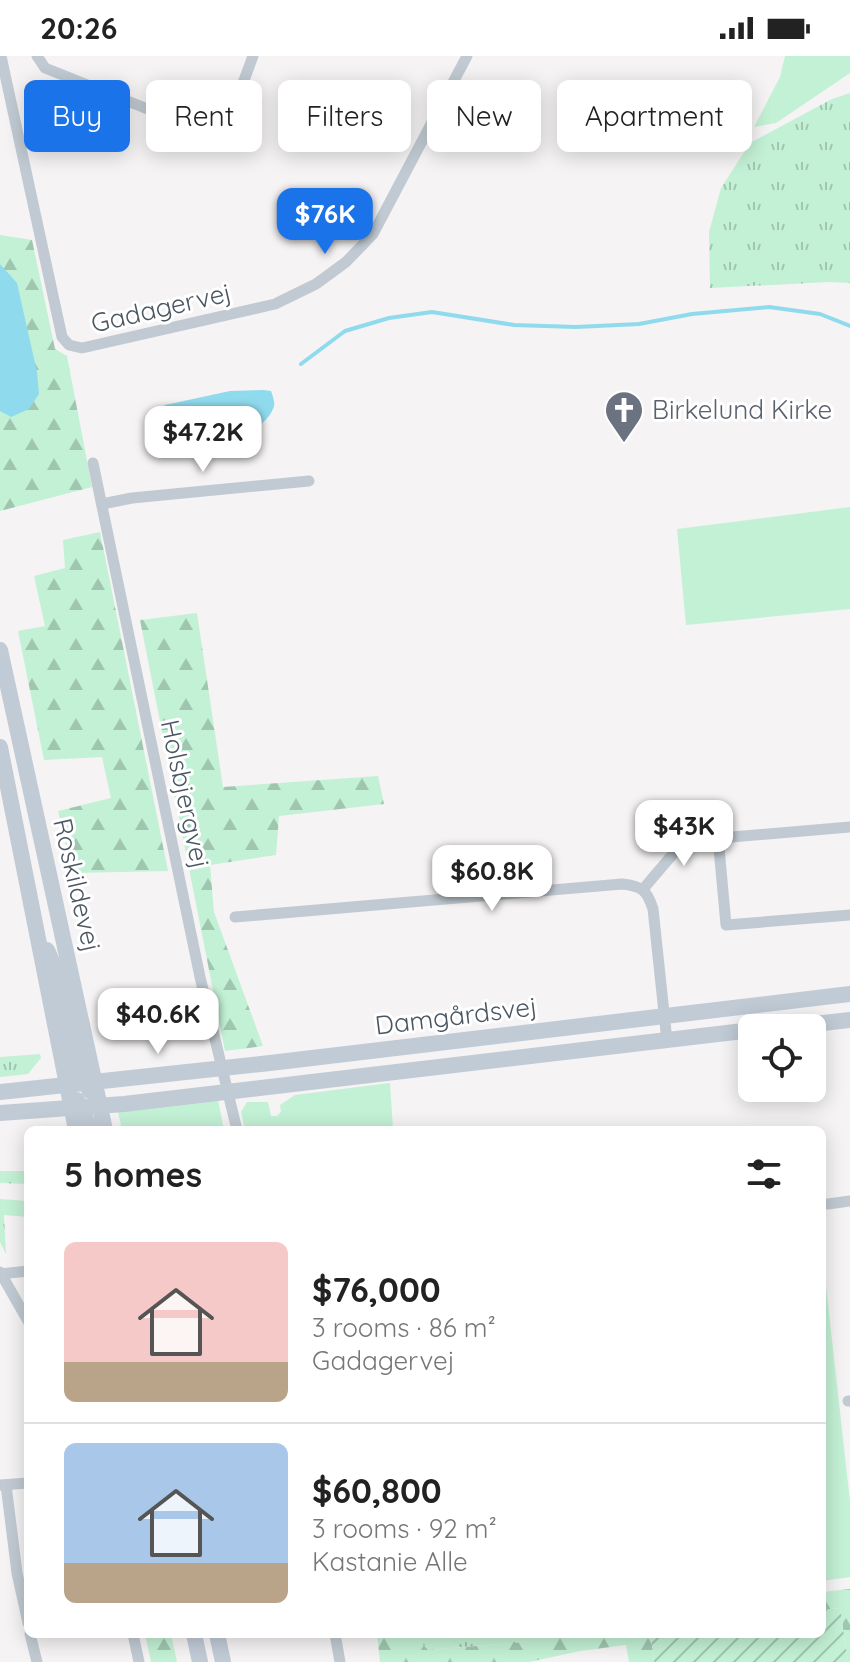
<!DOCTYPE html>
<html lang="en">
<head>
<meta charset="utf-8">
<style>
	:root { --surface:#fff; --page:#f2f2f2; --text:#222; --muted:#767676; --line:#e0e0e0; --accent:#1a73e8 }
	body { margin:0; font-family:Quicksand,sans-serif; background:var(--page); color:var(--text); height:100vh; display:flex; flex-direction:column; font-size:30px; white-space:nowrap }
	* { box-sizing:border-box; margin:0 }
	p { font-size:26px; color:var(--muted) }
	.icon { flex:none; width:44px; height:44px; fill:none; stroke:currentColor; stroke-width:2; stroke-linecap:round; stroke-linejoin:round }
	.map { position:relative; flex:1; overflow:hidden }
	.details { position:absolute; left:24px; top:1070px; width:802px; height:512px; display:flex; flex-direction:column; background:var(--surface); border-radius:12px; box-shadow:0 4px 20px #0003 }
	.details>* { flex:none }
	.guide { position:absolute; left:24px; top:24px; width:802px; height:72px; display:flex; gap:16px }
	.fabs { position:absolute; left:738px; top:958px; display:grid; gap:16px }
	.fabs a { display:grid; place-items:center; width:88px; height:88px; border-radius:12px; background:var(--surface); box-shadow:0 4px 20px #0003; font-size:40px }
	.price { position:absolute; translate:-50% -68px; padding:0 18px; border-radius:16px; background:#fff; color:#222; font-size:26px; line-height:52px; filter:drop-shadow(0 2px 4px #0008) }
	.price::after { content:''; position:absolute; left:50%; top:48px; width:24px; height:18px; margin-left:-12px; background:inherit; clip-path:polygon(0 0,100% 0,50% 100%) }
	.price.current { background:var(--accent); color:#fff }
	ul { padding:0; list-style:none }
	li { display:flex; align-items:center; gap:24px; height:200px; padding:0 40px }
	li+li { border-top:2px solid var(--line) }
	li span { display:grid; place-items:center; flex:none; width:224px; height:160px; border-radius:12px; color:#555 }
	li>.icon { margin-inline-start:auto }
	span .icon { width:96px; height:96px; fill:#fffc; stroke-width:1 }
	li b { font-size:34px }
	h2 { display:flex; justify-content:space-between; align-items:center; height:96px; padding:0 40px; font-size:34px }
	.chip { padding:0 28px; border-radius:12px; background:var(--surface); box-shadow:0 4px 20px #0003; font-size:28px; line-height:72px }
	.chip.current { background:var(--accent); color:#fff }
	.status { display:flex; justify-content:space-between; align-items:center; height:56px; padding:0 40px; background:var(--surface); direction:ltr }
	.status svg { height:22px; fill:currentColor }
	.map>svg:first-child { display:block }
</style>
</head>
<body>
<div class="status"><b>20:26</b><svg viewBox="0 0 49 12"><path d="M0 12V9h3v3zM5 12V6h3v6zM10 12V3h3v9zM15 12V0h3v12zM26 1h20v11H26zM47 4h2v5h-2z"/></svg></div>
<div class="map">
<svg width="850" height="1606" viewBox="0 0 850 1606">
	<defs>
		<pattern id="grass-tufts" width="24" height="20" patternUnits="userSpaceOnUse" patternTransform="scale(2)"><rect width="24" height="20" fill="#c3f1d5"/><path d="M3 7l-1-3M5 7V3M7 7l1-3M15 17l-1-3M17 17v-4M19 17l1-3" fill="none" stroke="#a0c6b0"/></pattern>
		<pattern id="forest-firs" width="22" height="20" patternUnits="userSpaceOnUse" patternTransform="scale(2)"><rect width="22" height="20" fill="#c3f1d5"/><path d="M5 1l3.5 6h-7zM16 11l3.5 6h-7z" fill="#a0c6b0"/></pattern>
		<pattern id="garden-furrows" width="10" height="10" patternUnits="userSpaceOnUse" patternTransform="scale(2)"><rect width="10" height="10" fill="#c3f1d5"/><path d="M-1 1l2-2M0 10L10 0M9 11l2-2" fill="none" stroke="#a0c6b0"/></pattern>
	</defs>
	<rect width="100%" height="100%" fill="#f5f3f3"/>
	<g fill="url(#grass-tufts)">
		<polygon points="850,37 850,227 829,226 710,232 709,176 721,132 750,87 832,43"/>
		<polygon points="40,998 41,1002 28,1018 0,1021 0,1001"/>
		<polygon points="0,1115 28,1115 28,1128 0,1127"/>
		<polygon points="0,1143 28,1145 28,1161 4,1159 6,1198 0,1186"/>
		<polygon points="413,1578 537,1578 526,1586 427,1594"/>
	</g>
	<g fill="url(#forest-firs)">
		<polygon points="0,179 32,184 55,293 67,300 92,431 0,455"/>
		<polygon points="100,476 168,815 73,817 58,755 111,742 102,701 44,704 18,575 45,570 34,520 65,512 63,484"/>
		<polygon points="197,557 223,731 378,720 384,748 279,760 276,799 210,809 214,856 263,990 225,995 140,564"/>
		<polygon points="850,1533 850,1606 848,1606 840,1552 822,1554 822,1536"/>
		<polygon points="145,1578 171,1578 177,1606 151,1606"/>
		<polygon points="377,1578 413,1578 428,1594 526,1586 537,1578 651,1578 654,1606 629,1606 626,1589 580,1595 529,1606 380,1606"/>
	</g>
	<g fill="#c3f1d5">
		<polygon points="785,0 850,0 850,17 776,67 754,71 780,21"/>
		<polygon points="850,451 850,553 686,569 677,473"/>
		<polygon points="390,1027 393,1073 245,1074 241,1056 247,1046 268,1046 271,1060 277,1060 281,1056 280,1049 295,1039"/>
		<polygon points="218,1044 224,1074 122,1074 118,1056"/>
		<polygon points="822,1194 850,1446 850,1521 822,1525"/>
	</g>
	<polygon fill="url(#garden-furrows)" points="840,1552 848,1606 654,1606 651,1578 822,1578 822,1554"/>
	<g fill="#90daee">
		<polygon points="0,208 17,227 37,316 39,338 29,353 11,361 0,355"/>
		<path d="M263 334 271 335C273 341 276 348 273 353 260 384 174 417 158 377 154 366 159 358 165 349L230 335Z"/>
	</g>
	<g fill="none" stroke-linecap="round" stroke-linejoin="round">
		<polyline stroke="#90daee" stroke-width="4" points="301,308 345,275 389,262 432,256 514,269 576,271 639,268 692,258 769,251 820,258 850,270"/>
		<g stroke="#c1cad2" stroke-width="11">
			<polyline points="1,0 62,281 69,289 82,292 275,248 316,228 346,206 373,178 467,0"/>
			<polyline points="37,0 45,12 175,64 220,89 253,0"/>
			<polyline points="93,407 200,921 237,1074"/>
			<polyline points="102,448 132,442 309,425"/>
			<polyline points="718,781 726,869 850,859"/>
			<polyline points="644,832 684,785 850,771"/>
			<path d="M235 861 622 828C642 830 647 834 653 853L667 985"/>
			<polyline points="828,1148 850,1145"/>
			<polyline points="0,1216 28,1265"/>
			<polyline points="0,1218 28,1215"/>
			<polyline points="848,1345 850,1345"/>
			<polyline points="1,1429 28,1427"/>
			<polyline points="6,1429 17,1517 28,1567"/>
			<polyline points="30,1578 37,1606"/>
			<polyline points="133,1578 139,1606"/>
			<polyline points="335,1578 340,1606"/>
		</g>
		<g stroke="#c1cbd6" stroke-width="16">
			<polyline points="0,594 105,1074"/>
			<polyline points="0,691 76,1074"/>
			<path d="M47 894C69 938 63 994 90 1035"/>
			<polyline points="779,972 850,964"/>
			<polyline points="0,1036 270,1007 850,938"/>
			<polyline points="77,1044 91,1074"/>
			<polyline points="0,1057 124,1048 752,974"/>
			<polyline points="194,1578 200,1606"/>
			<polyline points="217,1578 223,1606"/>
		</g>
	</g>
	<defs>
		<symbol id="church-pin" viewBox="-11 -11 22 30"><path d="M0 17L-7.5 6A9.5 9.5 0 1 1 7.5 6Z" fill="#6b7280" stroke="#fff"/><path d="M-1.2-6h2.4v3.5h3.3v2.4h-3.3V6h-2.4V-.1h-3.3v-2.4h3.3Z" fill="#fff"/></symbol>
	</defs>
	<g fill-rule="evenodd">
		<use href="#church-pin" x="602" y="332" width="44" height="60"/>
	</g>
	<g text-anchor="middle" stroke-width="6" stroke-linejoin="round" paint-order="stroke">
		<g font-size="26" fill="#4a5661" stroke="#fff">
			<text transform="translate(161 252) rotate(-13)" y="9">Gadagervej</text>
			<text transform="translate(185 738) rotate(78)" y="9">Holsbjergvej</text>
			<text transform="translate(77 829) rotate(77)" y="9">Roskildevej</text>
			<text transform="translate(456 960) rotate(-7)" y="9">Damgårdsvej</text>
		</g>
		<g font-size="26" fill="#5b616d" stroke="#fff" text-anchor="start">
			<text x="652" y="363">Birkelund Kirke</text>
		</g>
	</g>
</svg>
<div class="fabs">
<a><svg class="icon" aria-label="locate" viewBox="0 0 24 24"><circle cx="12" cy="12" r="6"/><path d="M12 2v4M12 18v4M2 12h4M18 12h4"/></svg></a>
</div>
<b class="price current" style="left:325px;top:200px">$76K</b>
<b class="price" style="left:203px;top:418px">$47.2K</b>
<b class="price" style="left:684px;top:812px">$43K</b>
<b class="price" style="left:492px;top:857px">$60.8K</b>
<b class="price" style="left:158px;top:1000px">$40.6K</b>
<div class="guide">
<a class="chip current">Buy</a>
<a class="chip">Rent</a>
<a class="chip">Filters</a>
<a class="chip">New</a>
<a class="chip">Apartment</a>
</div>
<section class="details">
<h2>5 homes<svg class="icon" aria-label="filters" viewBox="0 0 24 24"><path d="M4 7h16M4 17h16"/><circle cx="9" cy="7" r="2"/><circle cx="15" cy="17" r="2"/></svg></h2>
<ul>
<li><span style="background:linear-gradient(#f6c9c9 75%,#b9a48a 0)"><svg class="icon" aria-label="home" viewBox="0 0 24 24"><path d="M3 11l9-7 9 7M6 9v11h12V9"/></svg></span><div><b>$76,000</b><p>3 rooms · 86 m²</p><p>Gadagervej</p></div></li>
<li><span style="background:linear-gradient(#a9c7e8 75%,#b9a48a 0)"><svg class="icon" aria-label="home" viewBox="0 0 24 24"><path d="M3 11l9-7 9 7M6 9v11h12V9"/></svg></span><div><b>$60,800</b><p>3 rooms · 92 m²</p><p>Kastanie Alle</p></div></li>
</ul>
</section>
</div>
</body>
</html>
